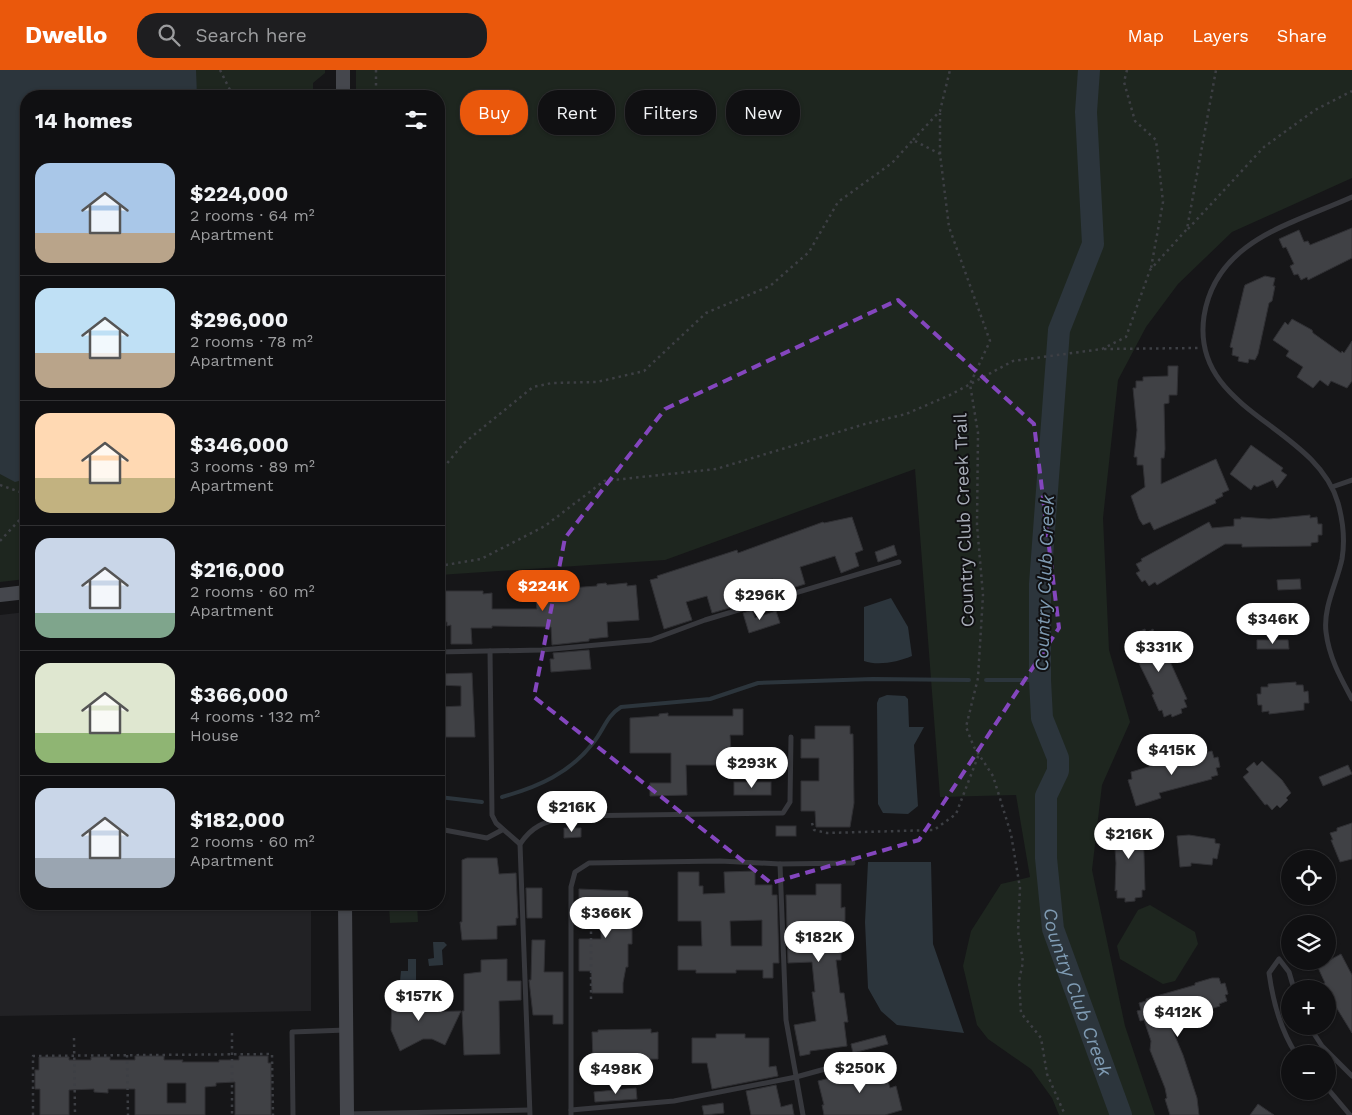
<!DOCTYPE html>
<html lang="en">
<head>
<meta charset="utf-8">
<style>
	:root { --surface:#101012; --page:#1e1e20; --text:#f1f3f6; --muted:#9c9d9f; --line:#303032; --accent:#ea580c }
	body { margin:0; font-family:"Work Sans",sans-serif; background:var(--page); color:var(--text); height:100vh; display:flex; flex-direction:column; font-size:19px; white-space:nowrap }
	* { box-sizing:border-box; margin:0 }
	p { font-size:16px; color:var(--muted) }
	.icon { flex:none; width:28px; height:28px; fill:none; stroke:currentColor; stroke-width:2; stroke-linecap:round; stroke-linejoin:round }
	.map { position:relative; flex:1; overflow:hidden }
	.details { position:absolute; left:20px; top:20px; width:425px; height:820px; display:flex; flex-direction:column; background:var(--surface); border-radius:20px; box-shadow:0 1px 4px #0004,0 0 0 1px var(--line) }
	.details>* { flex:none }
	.hud { position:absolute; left:460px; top:20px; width:475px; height:45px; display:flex; gap:10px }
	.buttons { position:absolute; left:1281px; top:780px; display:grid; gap:10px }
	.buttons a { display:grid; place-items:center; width:55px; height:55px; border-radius:50%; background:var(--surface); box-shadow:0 1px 4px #0004,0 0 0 1px var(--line); font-size:25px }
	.price { position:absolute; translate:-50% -42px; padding:0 11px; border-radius:18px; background:#fff; color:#222; font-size:16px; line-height:32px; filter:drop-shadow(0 1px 2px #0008) }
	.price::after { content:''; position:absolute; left:50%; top:30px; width:15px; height:11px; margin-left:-8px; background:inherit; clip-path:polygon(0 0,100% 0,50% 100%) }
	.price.on { background:var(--accent); color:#fff }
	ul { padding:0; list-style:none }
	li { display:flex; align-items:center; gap:15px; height:125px; padding:0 15px }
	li+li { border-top:1px solid var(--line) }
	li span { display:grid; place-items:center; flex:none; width:140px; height:100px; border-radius:15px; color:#555 }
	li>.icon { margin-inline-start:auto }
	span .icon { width:60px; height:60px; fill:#fffc; stroke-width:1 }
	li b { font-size:21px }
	h2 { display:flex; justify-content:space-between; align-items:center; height:60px; padding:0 15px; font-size:21px }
	.tag { padding:0 18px; border-radius:20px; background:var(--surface); box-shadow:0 1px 4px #0004,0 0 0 1px var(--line); font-size:18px; line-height:45px }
	.tag.on { background:var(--accent); color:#fff }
	header { display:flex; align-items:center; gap:30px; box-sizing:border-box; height:70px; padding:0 25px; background:var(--accent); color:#fff }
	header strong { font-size:24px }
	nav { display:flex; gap:28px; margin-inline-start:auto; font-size:18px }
	.search { width:350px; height:45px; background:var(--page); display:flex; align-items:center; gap:12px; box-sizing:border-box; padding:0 18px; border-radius:20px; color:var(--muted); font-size:19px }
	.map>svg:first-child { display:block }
</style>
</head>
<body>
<header>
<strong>Dwello</strong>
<div class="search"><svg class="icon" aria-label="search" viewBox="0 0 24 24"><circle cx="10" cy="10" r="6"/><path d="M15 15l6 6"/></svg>Search here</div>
<nav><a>Map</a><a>Layers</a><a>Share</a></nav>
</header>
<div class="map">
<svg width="1352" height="1045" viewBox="0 0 1352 1045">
	<rect width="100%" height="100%" fill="#161618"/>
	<polygon fill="#222225" points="26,542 26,834 311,834 311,941 0,946 0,545"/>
	<g fill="#1e261f">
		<polygon points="195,0 325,0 325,3 313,13 313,26 196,26"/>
		<polygon points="356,0 1352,0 1352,108 1232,162 1178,214 1146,257 1118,310 1103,448 1109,580 1130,652 1102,715 1092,800 1125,956 1155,1045 1059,1045 1052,1028 1031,999 988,969 977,955 963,896 971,861 1001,814 1030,807 1016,725 940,727 915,399 665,490 439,505 439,26 356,26"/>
		<polygon points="0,389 26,397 26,509 0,512"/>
		<polygon points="417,834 418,852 390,853 389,835"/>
		<polygon points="1150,835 1195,862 1198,874 1175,911 1163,914 1120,889 1117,876 1138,840"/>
	</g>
	<g fill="#2c353c">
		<polygon points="0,0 196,0 197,26 26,26 26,409 15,412 0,404"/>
		<path d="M891 528 908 557 912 586C898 592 878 596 864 591V537Z"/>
		<polygon points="887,625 905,626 908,629 909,657 924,657 914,675 918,736 908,744 883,743 878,734 877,633 879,628"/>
		<polygon points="868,792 931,792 933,874 964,963 897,955 881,941 868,918 865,852"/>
		<polygon points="433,872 444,872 447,875 442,880 443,895 429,896 428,889 434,888"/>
		<polygon points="408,889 416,889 416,912 400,912 401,901 408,901"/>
	</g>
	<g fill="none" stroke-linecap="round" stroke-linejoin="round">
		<g stroke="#2c353c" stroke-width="4">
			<polyline points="986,610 1040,610"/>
			<polyline points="439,727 482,732"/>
			<path d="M502 727C538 717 570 703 593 673 604 660 606 646 621 637L710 629 758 613 873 609 969 610"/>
		</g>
		<path stroke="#2c353c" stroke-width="22" id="s1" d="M1089 0 1086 42 1093 174 1059 260 1040 514V610L1042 648 1058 688V701L1046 726V788L1053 859 1121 1045"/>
	</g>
	<g fill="#404145" stroke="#303034" fill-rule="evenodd">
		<polygon points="1352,158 1352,188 1308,210 1307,207 1301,210 1298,204 1294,205 1290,196 1294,194 1286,177 1283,178 1279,169 1299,160 1304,172 1308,171 1310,175"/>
		<polygon points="1265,206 1275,208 1273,216 1275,216 1272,231 1269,233 1258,284 1255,290 1249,289 1248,293 1238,291 1239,287 1232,285 1233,278 1230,277 1244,218 1245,215"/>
		<polygon points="1292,249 1312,260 1313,263 1341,283 1342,281 1344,283 1352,271 1352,311 1347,318 1331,311 1328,316 1320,310 1313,318 1297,307 1303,297 1286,286 1289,281 1273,270 1285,252 1288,255"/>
		<polygon points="1168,296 1178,296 1177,325 1169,325 1169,333 1164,334 1165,379 1164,388 1161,388 1161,414 1216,389 1229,420 1222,423 1223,426 1215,430 1216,433 1154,460 1150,452 1143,455 1139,449 1131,426 1145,417 1143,395 1137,395 1137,387 1134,387 1137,360 1133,318 1136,318 1136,311 1143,311 1143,307 1168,306"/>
		<polygon points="1251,375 1283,398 1281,401 1287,405 1277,418 1273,410 1257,417 1254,415 1251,420 1230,404"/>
		<polygon points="1310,445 1310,448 1317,447 1318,454 1322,454 1322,465 1318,465 1318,472 1311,473 1311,476 1242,477 1242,474 1225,474 1157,515 1155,512 1149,516 1145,510 1142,512 1136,503 1140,501 1136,494 1142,491 1141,489 1209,452 1212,458 1234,456 1234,449 1241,449 1241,447 1269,449"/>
		<polygon points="852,447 863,480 855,483 859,496 841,503 835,486 800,497 805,514 777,523 773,509 766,510 745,517 750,532 712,543 707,526 686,532 692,550 664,559 650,510 658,508 657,506 737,480 738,483 823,452 824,453"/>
		<polygon points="894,475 897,485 878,492 875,482"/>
		<polygon points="1300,509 1301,519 1278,520 1277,510"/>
		<polygon points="606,513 607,515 627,513 627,516 636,515 639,550 607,552 608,567 589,569 589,571 552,575 551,557 492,556 492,558 471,558 472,574 451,574 451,555 447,556 447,552 439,553 439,521 483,521 483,524 492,523 492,539 537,539 535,523 544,523 543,520 597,516 597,514"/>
		<polygon points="752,540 755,548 776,541 780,553 749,563 743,543"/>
		<polygon points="1145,559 1146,563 1153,559 1156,566 1158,565 1187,629 1184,630 1187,637 1181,639 1182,643 1172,647 1171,644 1164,647 1162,640 1159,641 1152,625 1154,624 1131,577 1133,576 1130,570 1136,567 1135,563"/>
		<polygon points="1257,570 1288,570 1289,579 1257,579"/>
		<polygon points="589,580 591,599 551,602 550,589 554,589 553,583"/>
		<polygon points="472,603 475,667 439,667 439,637 461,636 461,616 439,615 439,604"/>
		<polygon points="1296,612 1296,615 1303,615 1304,622 1308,621 1309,633 1304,633 1304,640 1269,644 1269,641 1262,642 1262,635 1258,635 1257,624 1261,624 1261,617 1268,617 1268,614"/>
		<polygon points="733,639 743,639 743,665 730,665 731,682 725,682 725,695 686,695 687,725 650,726 650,713 671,713 671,683 630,683 630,648 659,646 659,644 668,643 668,646 733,646"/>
		<polygon points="815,656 850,656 850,664 853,664 854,733 850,757 816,757 815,741 801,741 801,711 819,711 819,688 801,688 801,669 815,669"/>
		<polygon points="1204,681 1204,683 1212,681 1214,688 1218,687 1220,697 1216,698 1218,705 1211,707 1212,709 1159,723 1161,728 1136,736 1128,710 1132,709 1131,702"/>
		<polygon points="1262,691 1282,710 1291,723 1286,728 1288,730 1280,738 1277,735 1272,740 1267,734 1265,735 1243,707 1249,702 1246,699 1254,692 1257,696"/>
		<polygon points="1348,695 1352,704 1323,716 1319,707"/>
		<rect x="734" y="712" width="37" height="13"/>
		<polygon points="1113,751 1143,751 1145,820 1142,820 1142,827 1135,828 1135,831 1125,832 1125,828 1117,828 1117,820 1115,821 1116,793"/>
		<polygon points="1352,753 1352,789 1340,792 1331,770 1333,770 1330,763 1337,761 1337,758"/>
		<rect x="776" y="756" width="20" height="10"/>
		<polygon points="564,758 581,758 581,767 564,768"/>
		<polygon points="1189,765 1215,769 1215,773 1220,774 1217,789 1213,788 1212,795 1191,793 1191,796 1180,797 1177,766"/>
		<polygon points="467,788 497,788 499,804 516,803 518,848 516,848 516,855 497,856 497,869 462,870 460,852 462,852 462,790"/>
		<path d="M755 801V815H772V825H777L779 893H773V908H763V900H736V903H696V900H678V876H702L701 851H678V802H699V816H703V824L725 823 724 802ZM762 850V876H731L730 851Z"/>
		<polygon points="816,814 841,814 841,838 845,837 845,867 841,867 841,890 836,890 840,923 844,923 848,952 844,952 847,976 810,981 810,984 800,986 794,955 816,951 812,922 815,922 812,892 788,893 786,825 816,825"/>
		<polygon points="526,818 542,818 542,848 527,848"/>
		<polygon points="579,819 628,821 628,844 632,844 632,874 628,874 628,897 626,897 623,913 623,923 592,923 591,901 579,901 579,869 601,869 601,850 579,850"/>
		<polygon points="532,870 545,870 544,902 563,902 563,954 553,954 553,945 533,945 529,910 531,910"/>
		<polygon points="1341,884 1352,905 1352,963 1336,937 1335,938 1332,933 1328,936 1328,919 1324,919 1322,915 1325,913 1315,891 1328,891"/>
		<polygon points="507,889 507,911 521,911 521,930 499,931 500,984 464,985 462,941 464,941 464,904 481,902 481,890"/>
		<polygon points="1212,908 1219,908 1221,914 1225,913 1228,924 1225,925 1227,931 1219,934 1220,936 1169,952 1183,985 1197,1028 1199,1045 1170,1045 1165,1029 1167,1028 1165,1018 1150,980 1151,971 1144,950 1140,951 1137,941 1141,940 1139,933 1146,931 1146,929 1195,915 1195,913"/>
		<polygon points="392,922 404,922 410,923 410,929 420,928 420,942 461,941 445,975 432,969 423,969 400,981 391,960"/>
		<polygon points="651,959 651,963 658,962 658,989 593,990 592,962 598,962 598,960"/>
		<polygon points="716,964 745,964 745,968 769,968 769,997 776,996 778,1006 712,1019 707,993 692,993 692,968 716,968"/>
		<polygon points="885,965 888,974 853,983 851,974"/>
		<path d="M135 986H164V990H183L182 992H219V990H239V986H268V993H271V1045H235V1012L216 1013V1016L205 1017V1045H135V1019H108V1023L94 1022V1019L69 1020V1045H40V1019H35V1000H39V987H69V990H91V987H110V990H135ZM167 1013H186V1033H167Z"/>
		<polygon points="883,995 890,1018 896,1016 902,1040 885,1045 824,1045 822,1035 824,1035 818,1011"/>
		<polygon points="776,1015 781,1037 792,1034 794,1045 751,1045 746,1021"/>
		<polygon points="636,1018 637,1029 595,1032 594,1022"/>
		<polygon points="723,1033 724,1043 704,1045 702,1036"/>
		<polygon points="1258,1034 1274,1045 1250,1045"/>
	</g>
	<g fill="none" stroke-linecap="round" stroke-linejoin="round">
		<g stroke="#3d3f44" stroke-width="2.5" stroke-dasharray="2.5 4" stroke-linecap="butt">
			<polyline points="220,0 233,26"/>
			<polyline points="376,0 376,26"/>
			<polyline points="1127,0 1124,12 1135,51 1156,70 1163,132 1151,198"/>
			<polyline points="913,70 940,41 950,0"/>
			<polyline points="940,84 940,43"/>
			<polyline points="1188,159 1264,77 1315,40 1352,21"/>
			<polyline points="1104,279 1198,278"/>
			<polyline points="439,403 464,373 533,317 552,313 597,312 644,301 706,243 770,216 809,182 838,132 892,93 913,70 940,84 949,157 990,271 970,314 978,363 977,455 983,525 978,608 966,657 974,677 993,706 1011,764 1020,818 1018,861 1023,892 1019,911 1021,943 1041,968 1047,1004 1065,1045"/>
			<polyline points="0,415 26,424"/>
			<polyline points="0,471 26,443"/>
			<polyline points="439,496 481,489 545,456 604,411 716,399 865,354 906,344 950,325 1013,291 1102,279 1126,267 1150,200 1187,159 1216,0"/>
			<polyline points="812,753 814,760 827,763 934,760 956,744 979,684"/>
			<polyline points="591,929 591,844 594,844"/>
			<polyline points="232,963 232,1045"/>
			<polyline points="74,968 75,1045"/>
			<polyline points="127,985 128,1045"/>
			<polyline points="33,1045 33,986 272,984 273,1045"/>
		</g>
		<g stroke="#37383d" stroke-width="5">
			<path d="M1352 127C1292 154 1216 170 1204 246 1190 342 1315 354 1338 433 1343 451 1345 471 1342 489 1337 513 1323 537 1326 562 1329 587 1340 607 1352 629"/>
			<polyline points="1332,417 1352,410"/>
			<polyline points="490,581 492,745 496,753 520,774"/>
			<polyline points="439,582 542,580 651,570 705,550 899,492"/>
			<polyline points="439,759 487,768 502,760"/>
			<polyline points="780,794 786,950 803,1045"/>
			<path d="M1294 919 1289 902 1279 889 1269 903C1273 932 1280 959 1296 984"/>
			<polyline points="1309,956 1322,976 1352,1006"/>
			<polyline points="1328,1019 1350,1045"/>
			<polyline points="571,1040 674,1031 796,1007 876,985"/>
			<polyline points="347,1044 529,1040"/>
			<polyline points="293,1045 292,962 346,960"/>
			<path d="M530 1045 520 774C534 753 547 752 570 746L783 743 790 732 791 667"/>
			<polyline points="571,1045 571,817 575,802 589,793 720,791 780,794 853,793"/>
		</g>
		<g stroke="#45474d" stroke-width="14">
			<polyline points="343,0 343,26"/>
			<polyline points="0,525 26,522"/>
			<polyline points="345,834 347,1045"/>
		</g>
	</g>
	<path fill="none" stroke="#8446be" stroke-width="4" stroke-dasharray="10 6" stroke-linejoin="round" d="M898 230 1034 354 1059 558 919 770 771 813 534 627 565 468 665 339Z"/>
	<g text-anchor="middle" stroke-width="4" stroke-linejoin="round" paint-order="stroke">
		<g font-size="18" fill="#a8adb8" stroke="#111113">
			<text transform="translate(964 450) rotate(-92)" y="6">Country Club Creek Trail</text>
		</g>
		<g font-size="19" font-style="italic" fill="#7f9bb3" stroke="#111113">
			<text transform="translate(1044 513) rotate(-88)" y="7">Country Club Creek</text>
			<text dy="7" stroke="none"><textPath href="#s1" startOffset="940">Country Club Creek</textPath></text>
		</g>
	</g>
</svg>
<div class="buttons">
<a><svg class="icon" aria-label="locate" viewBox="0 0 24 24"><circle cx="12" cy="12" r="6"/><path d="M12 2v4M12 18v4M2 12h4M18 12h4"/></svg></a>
<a><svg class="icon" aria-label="layers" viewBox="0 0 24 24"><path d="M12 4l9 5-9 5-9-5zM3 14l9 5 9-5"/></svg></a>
<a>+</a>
<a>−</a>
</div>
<b class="price on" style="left:543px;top:542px">$224K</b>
<b class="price" style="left:760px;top:551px">$296K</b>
<b class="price" style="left:1273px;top:575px">$346K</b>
<b class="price" style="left:1159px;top:603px">$331K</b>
<b class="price" style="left:1172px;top:706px">$415K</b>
<b class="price" style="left:752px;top:719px">$293K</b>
<b class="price" style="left:572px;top:763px">$216K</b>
<b class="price" style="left:1129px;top:790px">$216K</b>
<b class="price" style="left:606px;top:869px">$366K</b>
<b class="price" style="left:819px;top:893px">$182K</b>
<b class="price" style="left:419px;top:952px">$157K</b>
<b class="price" style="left:1178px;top:968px">$412K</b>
<b class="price" style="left:860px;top:1024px">$250K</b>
<b class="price" style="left:616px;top:1025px">$498K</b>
<div class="hud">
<a class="tag on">Buy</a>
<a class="tag">Rent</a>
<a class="tag">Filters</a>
<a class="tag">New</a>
</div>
<section class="details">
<h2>14 homes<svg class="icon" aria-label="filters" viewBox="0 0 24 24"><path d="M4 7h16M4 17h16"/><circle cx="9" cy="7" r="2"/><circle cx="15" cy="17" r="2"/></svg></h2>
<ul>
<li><span style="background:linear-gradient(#a9c7e8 70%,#b9a48a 0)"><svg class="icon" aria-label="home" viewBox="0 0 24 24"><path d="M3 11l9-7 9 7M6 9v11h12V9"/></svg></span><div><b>$224,000</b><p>2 rooms · 64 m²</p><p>Apartment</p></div></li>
<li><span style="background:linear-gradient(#bfe0f5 65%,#b9a48a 0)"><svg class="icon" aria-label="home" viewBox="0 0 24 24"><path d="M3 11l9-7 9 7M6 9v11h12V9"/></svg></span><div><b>$296,000</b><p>2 rooms · 78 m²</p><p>Apartment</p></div></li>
<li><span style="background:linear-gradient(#ffd9b3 65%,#c2b280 0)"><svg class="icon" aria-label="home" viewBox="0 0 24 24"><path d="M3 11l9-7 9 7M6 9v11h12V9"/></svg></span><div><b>$346,000</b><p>3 rooms · 89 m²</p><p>Apartment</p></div></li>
<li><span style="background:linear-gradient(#c9d6e8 75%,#7fa58c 0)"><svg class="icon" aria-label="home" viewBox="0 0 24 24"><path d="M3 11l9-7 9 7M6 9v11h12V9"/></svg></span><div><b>$216,000</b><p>2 rooms · 60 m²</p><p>Apartment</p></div></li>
<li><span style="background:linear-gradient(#dfe7d0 70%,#8fb573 0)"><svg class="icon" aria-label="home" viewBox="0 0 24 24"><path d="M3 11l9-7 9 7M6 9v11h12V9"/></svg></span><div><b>$366,000</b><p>4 rooms · 132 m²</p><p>House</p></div></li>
<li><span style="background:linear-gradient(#c9d6e8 70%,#9aa5b1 0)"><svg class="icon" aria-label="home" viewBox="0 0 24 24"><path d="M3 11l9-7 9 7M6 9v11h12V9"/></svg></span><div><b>$182,000</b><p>2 rooms · 60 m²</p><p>Apartment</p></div></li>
</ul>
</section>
</div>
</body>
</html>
